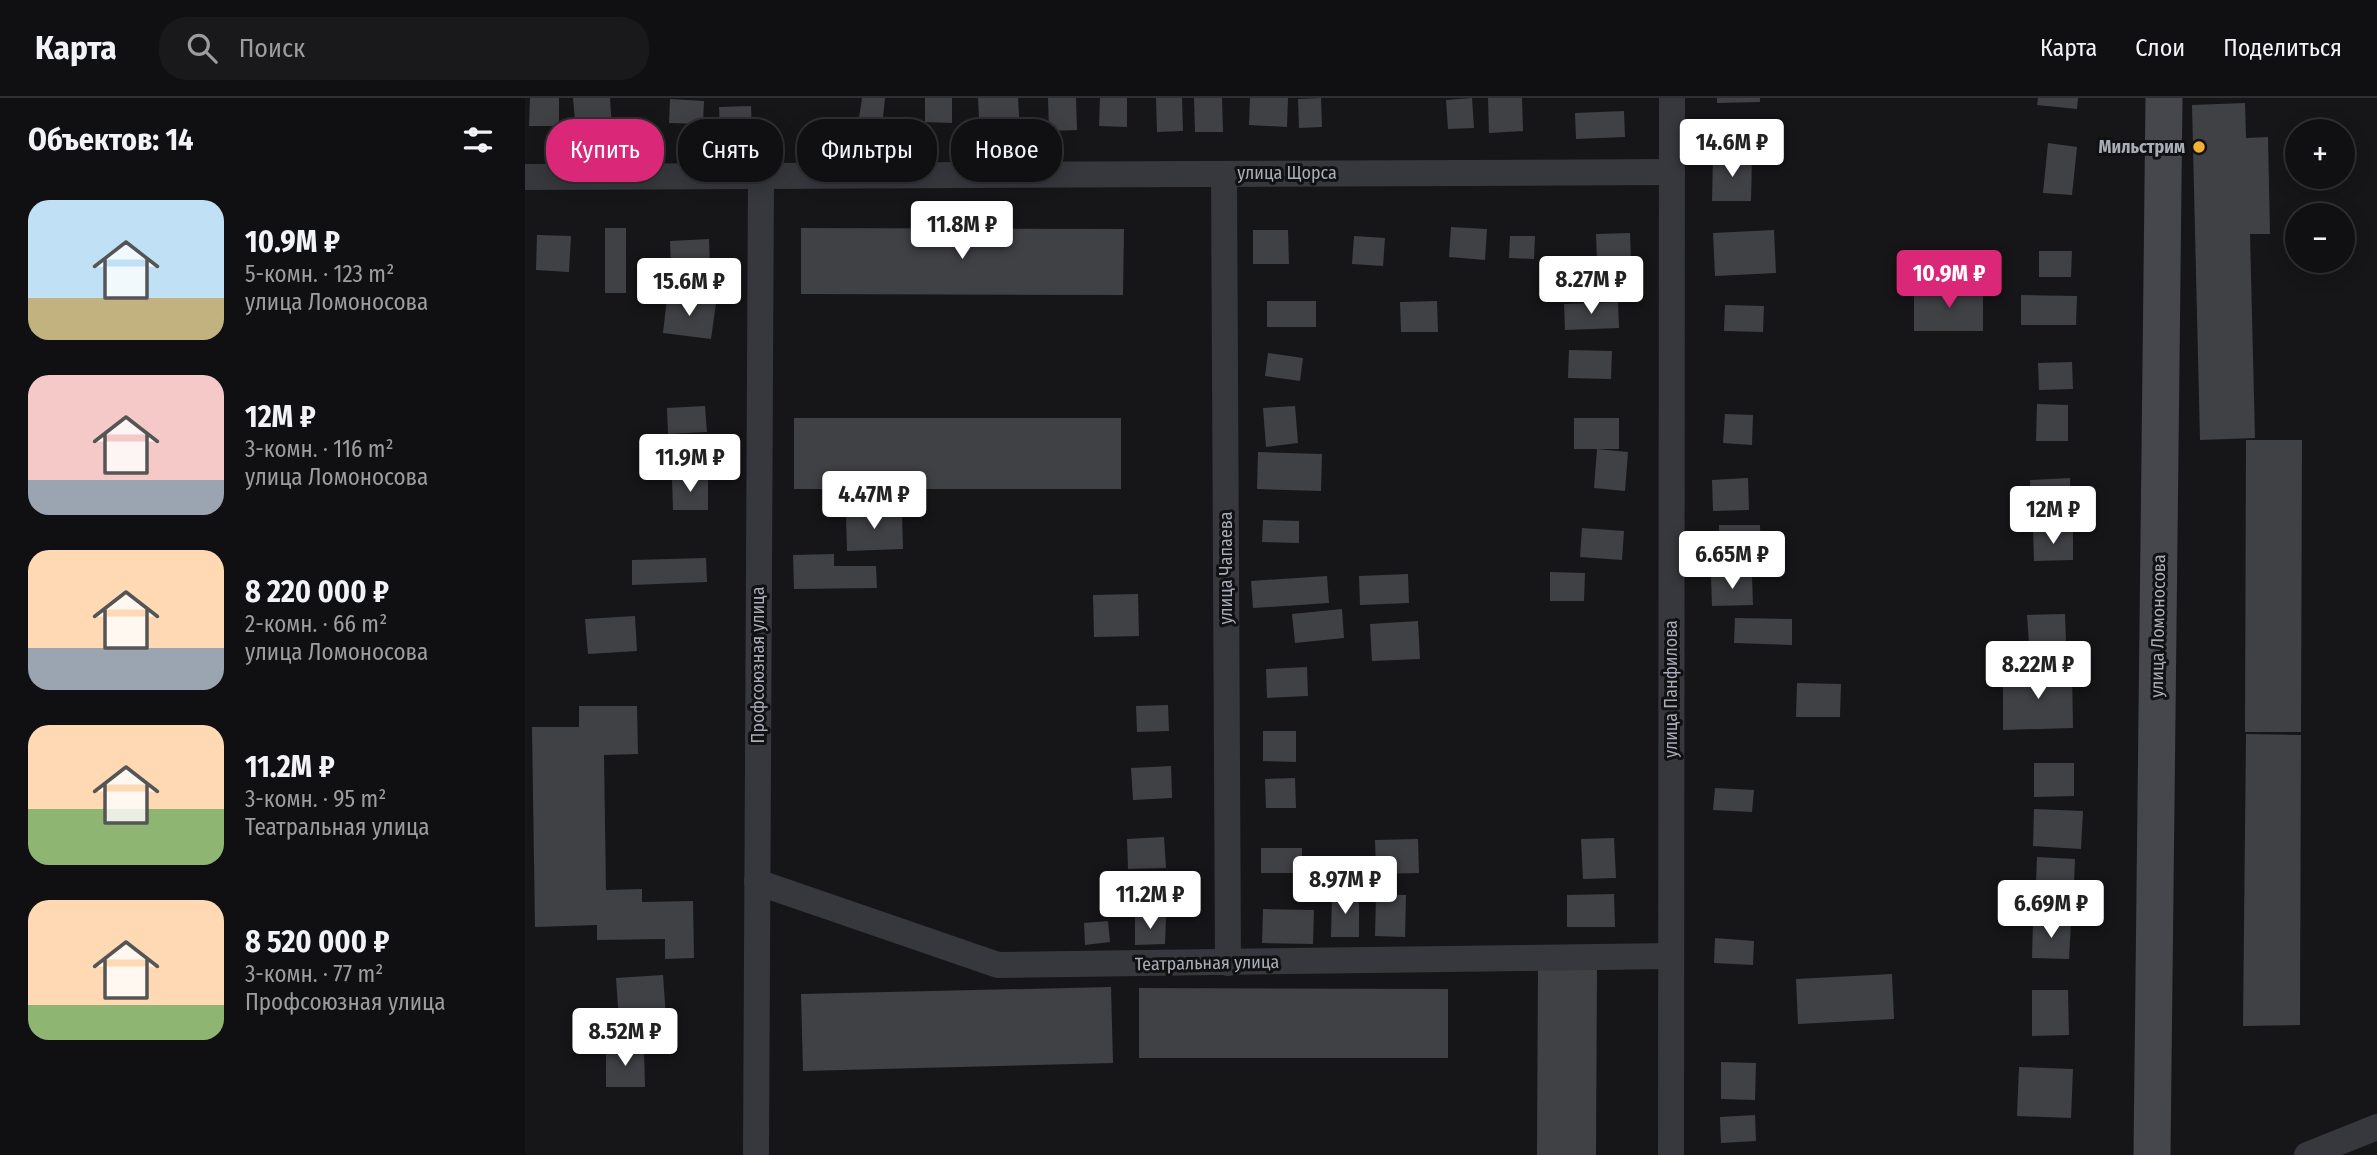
<!DOCTYPE html>
<html lang="ru">
<head>
<meta charset="utf-8">
<style>
	:root { --surface:#101012; --page:#19191b; --text:#f1f3f6; --muted:#9c9d9f; --line:#303032; --accent:#db2777 }
	body { margin:0; font-family:"Fira Sans Condensed",sans-serif; background:var(--page); color:var(--text); height:100vh; display:flex; flex-direction:column; font-size:26px; white-space:nowrap }
	* { box-sizing:border-box; margin:0 }
	p { font-size:23px; color:var(--muted) }
	.icon { flex:none; width:38px; height:38px; fill:none; stroke:currentColor; stroke-width:2; stroke-linecap:round; stroke-linejoin:round }
	.map { position:relative; flex:1; overflow:hidden }
	.sheet { display:flex; flex-direction:column; background:var(--surface); width:525px }
	.sheet>* { flex:none }
	.guide { position:absolute; left:21px; top:21px; width:665px; height:63px; display:flex; gap:14px }
	.controls { position:absolute; left:1760px; top:21px; display:grid; gap:14px }
	.controls a { display:grid; place-items:center; width:70px; height:70px; border-radius:50%; background:var(--surface); box-shadow:0 4px 18px #0003,0 0 0 2px var(--line); font-size:35px }
	.price { position:absolute; translate:-50% -60px; padding:0 16px; border-radius:7px; background:#fff; color:#222; font-size:23px; line-height:46px; filter:drop-shadow(0 2px 4px #0008) }
	.price::after { content:''; position:absolute; left:50%; top:42px; width:21px; height:16px; margin-left:-10px; background:inherit; clip-path:polygon(0 0,100% 0,50% 100%) }
	.price.active { background:var(--accent); color:#fff }
	ul { padding:0; list-style:none }
	li { display:flex; align-items:center; gap:21px; height:175px; padding:0 28px }
	li span { display:grid; place-items:center; flex:none; width:196px; height:140px; border-radius:21px; color:#555 }
	li>.icon { margin-inline-start:auto }
	span .icon { width:84px; height:84px; fill:#fffc; stroke-width:1 }
	li b { font-size:30px }
	h2 { display:flex; justify-content:space-between; align-items:center; height:84px; padding:0 28px; font-size:30px }
	.chip { padding:0 24px; border-radius:28px; background:var(--surface); box-shadow:0 4px 18px #0003,0 0 0 2px var(--line); font-size:24px; line-height:63px }
	.chip.active { background:var(--accent); color:#fff }
	header { display:flex; align-items:center; gap:42px; box-sizing:border-box; height:98px; padding:0 35px; background:var(--surface); border-bottom:2px solid var(--line) }
	header strong { font-size:33px }
	nav { display:flex; gap:38px; margin-inline-start:auto; font-size:24px }
	.search { width:490px; height:63px; background:var(--page); display:flex; align-items:center; gap:18px; box-sizing:border-box; padding:0 24px; border-radius:28px; color:var(--muted); font-size:26px }
	main { display:flex; flex:1; min-height:0 }
	.map>svg:first-child { display:block }
</style>
</head>
<body>
<header>
<strong>Карта</strong>
<div class="search"><svg class="icon" aria-label="search" viewBox="0 0 24 24"><circle cx="10" cy="10" r="6"/><path d="M15 15l6 6"/></svg>Поиск</div>
<nav><a>Карта</a><a>Слои</a><a>Поделиться</a></nav>
</header>
<main>
<section class="sheet">
<h2>Объектов: 14<svg class="icon" aria-label="filters" viewBox="0 0 24 24"><path d="M4 7h16M4 17h16"/><circle cx="9" cy="7" r="2"/><circle cx="15" cy="17" r="2"/></svg></h2>
<ul>
<li><span style="background:linear-gradient(#bfe0f5 70%,#c2b280 0)"><svg class="icon" aria-label="home" viewBox="0 0 24 24"><path d="M3 11l9-7 9 7M6 9v11h12V9"/></svg></span><div><b>10.9M ₽</b><p>5-комн. · 123 m²</p><p>улица Ломоносова</p></div></li>
<li><span style="background:linear-gradient(#f6c9c9 75%,#9aa5b1 0)"><svg class="icon" aria-label="home" viewBox="0 0 24 24"><path d="M3 11l9-7 9 7M6 9v11h12V9"/></svg></span><div><b>12M ₽</b><p>3-комн. · 116 m²</p><p>улица Ломоносова</p></div></li>
<li><span style="background:linear-gradient(#ffd9b3 70%,#9aa5b1 0)"><svg class="icon" aria-label="home" viewBox="0 0 24 24"><path d="M3 11l9-7 9 7M6 9v11h12V9"/></svg></span><div><b>8 220 000 ₽</b><p>2-комн. · 66 m²</p><p>улица Ломоносова</p></div></li>
<li><span style="background:linear-gradient(#ffd9b3 60%,#8fb573 0)"><svg class="icon" aria-label="home" viewBox="0 0 24 24"><path d="M3 11l9-7 9 7M6 9v11h12V9"/></svg></span><div><b>11.2M ₽</b><p>3-комн. · 95 m²</p><p>Театральная улица</p></div></li>
<li><span style="background:linear-gradient(#ffd9b3 75%,#8fb573 0)"><svg class="icon" aria-label="home" viewBox="0 0 24 24"><path d="M3 11l9-7 9 7M6 9v11h12V9"/></svg></span><div><b>8 520 000 ₽</b><p>3-комн. · 77 m²</p><p>Профсоюзная улица</p></div></li>
</ul>
</section>
<div class="map">
<svg width="1852" height="1057" viewBox="0 0 1852 1057">
	<rect width="100%" height="100%" fill="#161618"/>
	<g fill="#404145">
		<polygon points="5,0 34,0 34,28 4,28"/>
		<polygon points="48,0 85,0 87,31 51,34"/>
		<polygon points="337,0 360,0 357,30 333,27"/>
		<polygon points="400,0 427,0 427,25 400,24"/>
		<polygon points="453,0 493,0 495,35 455,38"/>
		<polygon points="523,0 551,0 552,32 524,33"/>
		<polygon points="575,0 602,0 602,29 574,28"/>
		<polygon points="631,0 657,0 658,33 632,34"/>
		<polygon points="669,0 697,0 698,34 670,34"/>
		<polygon points="725,0 763,0 762,29 724,27"/>
		<polygon points="796,0 797,29 774,30 773,1"/>
		<polygon points="947,0 949,30 923,31 921,2"/>
		<polygon points="963,0 997,0 998,33 964,35"/>
		<polygon points="1192,0 1235,0 1235,4 1192,5"/>
		<polygon points="1513,0 1553,0 1552,11 1512,7"/>
		<polygon points="145,1 179,3 178,26 144,25"/>
		<polygon points="1720,5 1721,40 1743,39 1745,136 1725,136 1730,340 1675,342 1667,7"/>
		<polygon points="226,8 227,34 195,35 194,9"/>
		<polygon points="1099,13 1100,39 1051,41 1050,15"/>
		<polygon points="1255,26 1256,46 1194,48 1193,29"/>
		<polygon points="1523,45 1552,49 1547,97 1518,95"/>
		<polygon points="1188,58 1227,59 1226,103 1187,103"/>
		<polygon points="926,129 962,131 960,162 924,159"/>
		<rect x="80" y="130" width="21" height="65"/>
		<polygon points="276,130 599,131 598,197 276,196"/>
		<polygon points="728,132 763,132 764,166 728,166"/>
		<polygon points="1249,132 1251,175 1190,178 1188,135"/>
		<polygon points="1105,135 1106,162 1072,163 1071,136"/>
		<polygon points="12,137 46,138 44,174 11,172"/>
		<polygon points="829,138 860,140 858,168 827,166"/>
		<polygon points="985,138 1010,138 1009,161 984,160"/>
		<polygon points="184,141 185,171 146,172 145,143"/>
		<polygon points="1514,153 1547,153 1546,179 1514,179"/>
		<rect x="1389" y="192" width="69" height="41"/>
		<polygon points="1496,197 1552,198 1551,227 1496,227"/>
		<polygon points="142,200 191,205 186,241 138,235"/>
		<rect x="742" y="203" width="49" height="26"/>
		<polygon points="912,203 913,234 876,234 875,204"/>
		<polygon points="1093,204 1094,230 1040,232 1039,206"/>
		<polygon points="1200,207 1239,208 1238,234 1199,233"/>
		<polygon points="1044,252 1087,253 1086,281 1043,280"/>
		<polygon points="743,255 778,260 775,283 740,278"/>
		<polygon points="1547,264 1548,291 1514,292 1513,265"/>
		<polygon points="1512,306 1543,307 1543,343 1511,343"/>
		<polygon points="180,308 182,334 143,336 142,310"/>
		<polygon points="770,308 773,345 741,349 738,310"/>
		<polygon points="1200,316 1228,317 1227,347 1198,345"/>
		<rect x="269" y="320" width="327" height="71"/>
		<polygon points="1049,320 1094,320 1094,351 1072,351 1103,354 1100,393 1069,390 1072,351 1049,351"/>
		<polygon points="1721,342 1777,342 1776,634 1720,634"/>
		<polygon points="733,354 797,356 796,393 732,391"/>
		<polygon points="1223,380 1224,412 1188,413 1187,382"/>
		<polygon points="1545,380 1546,409 1506,410 1505,382"/>
		<polygon points="147,381 183,381 183,412 148,412"/>
		<polygon points="377,414 378,451 322,453 321,416"/>
		<polygon points="738,422 774,423 774,445 737,444"/>
		<polygon points="1194,427 1235,427 1236,451 1194,452"/>
		<polygon points="1057,430 1099,433 1097,462 1055,459"/>
		<polygon points="1508,433 1548,433 1548,462 1509,463"/>
		<polygon points="309,456 309,468 351,468 352,490 269,491 268,457"/>
		<polygon points="181,460 182,484 107,487 107,462"/>
		<polygon points="1025,474 1060,475 1059,503 1025,503"/>
		<polygon points="883,476 884,505 835,507 834,478"/>
		<polygon points="802,478 804,505 728,510 726,483"/>
		<polygon points="1227,478 1228,507 1187,508 1186,479"/>
		<polygon points="613,496 614,538 569,539 568,497"/>
		<polygon points="817,511 819,540 770,545 767,516"/>
		<polygon points="1540,516 1541,544 1504,546 1502,517"/>
		<polygon points="110,518 112,553 63,556 60,521"/>
		<polygon points="1210,520 1267,521 1267,547 1209,545"/>
		<polygon points="893,523 895,561 847,563 845,526"/>
		<polygon points="782,569 783,598 742,600 741,571"/>
		<polygon points="1547,573 1548,630 1478,632 1478,575"/>
		<polygon points="1272,585 1316,586 1315,619 1271,619"/>
		<polygon points="643,607 644,633 612,634 611,608"/>
		<polygon points="54,608 112,608 113,656 79,657 81,792 117,791 117,804 168,803 169,860 140,861 140,841 72,842 72,827 10,829 7,629 54,629"/>
		<polygon points="738,633 771,633 771,664 738,663"/>
		<polygon points="1721,636 1776,637 1775,927 1718,928"/>
		<polygon points="1509,665 1549,665 1549,698 1509,699"/>
		<polygon points="646,668 647,700 608,702 606,670"/>
		<polygon points="770,680 771,710 741,710 740,681"/>
		<polygon points="1190,690 1229,692 1227,714 1188,712"/>
		<polygon points="1509,711 1558,713 1556,751 1508,748"/>
		<polygon points="639,739 641,770 603,771 602,741"/>
		<polygon points="1089,740 1091,780 1058,781 1056,741"/>
		<polygon points="893,741 894,775 851,776 850,742"/>
		<rect x="736" y="750" width="41" height="25"/>
		<polygon points="1512,759 1550,761 1549,787 1511,786"/>
		<polygon points="807,796 834,796 834,839 806,839"/>
		<polygon points="851,796 881,797 880,839 850,838"/>
		<polygon points="1089,796 1090,829 1042,829 1042,797"/>
		<polygon points="738,811 789,812 788,846 737,845"/>
		<polygon points="610,819 641,819 640,846 610,847"/>
		<polygon points="583,823 585,844 560,847 559,825"/>
		<polygon points="1508,824 1546,825 1544,861 1507,860"/>
		<polygon points="1190,840 1229,843 1228,867 1189,865"/>
		<polygon points="1013,866 1072,866 1071,1057 1012,1057"/>
		<polygon points="1367,876 1369,921 1273,926 1271,881"/>
		<polygon points="138,877 141,920 94,923 91,880"/>
		<polygon points="586,889 588,965 278,973 276,896"/>
		<polygon points="614,890 923,891 923,960 614,960"/>
		<polygon points="1507,892 1543,892 1544,937 1507,938"/>
		<polygon points="119,951 120,989 81,989 81,952"/>
		<polygon points="1196,964 1231,965 1230,1002 1196,1001"/>
		<polygon points="1494,969 1548,971 1546,1020 1492,1018"/>
		<polygon points="1230,1017 1231,1043 1196,1045 1195,1019"/>
	</g>
	<g fill="none" stroke-linecap="round" stroke-linejoin="round">
		<g stroke="#37383d" stroke-width="26">
			<polyline points="699,76 703,865"/>
			<polyline points="0,79 1147,74"/>
			<polyline points="232,784 473,867 1146,858"/>
			<polyline points="231,1057 236,78"/>
			<polyline points="1146,1057 1147,0"/>
			<polyline points="1782,1057 1852,1029"/>
		</g>
		<polyline stroke="#45474d" stroke-width="37" points="1627,1057 1639,0"/>
	</g>
	<circle fill="#f2b134" stroke="#111113" stroke-width="2.5" cx="1674" cy="49" r="7"/>
	<g text-anchor="middle" stroke-width="6" stroke-linejoin="round" paint-order="stroke">
		<g font-size="18" font-weight="bold" fill="#a8adb8" stroke="#111113" text-anchor="end">
			<text x="1660" y="55">Мильстрим</text>
		</g>
		<g font-size="18" fill="#a8adb8" stroke="#111113">
			<text x="762" y="81">улица Щорса</text>
			<text transform="translate(701 470) rotate(-90)" y="6">улица Чапаева</text>
			<text transform="translate(1633 528) rotate(-89)" y="6">улица Ломоносова</text>
			<text transform="translate(233 567) rotate(-90)" y="6">Профсоюзная улица</text>
			<text transform="translate(1146 591) rotate(-90)" y="6">улица Панфилова</text>
			<text transform="translate(682 865) rotate(-1)" y="6">Театральная улица</text>
		</g>
	</g>
</svg>
<div class="controls">
<a>+</a>
<a>−</a>
</div>
<b class="price" style="left:1207px;top:81px">14.6M ₽</b>
<b class="price" style="left:437px;top:163px">11.8M ₽</b>
<b class="price active" style="left:1424px;top:212px">10.9M ₽</b>
<b class="price" style="left:1066px;top:218px">8.27M ₽</b>
<b class="price" style="left:164px;top:220px">15.6M ₽</b>
<b class="price" style="left:165px;top:396px">11.9M ₽</b>
<b class="price" style="left:349px;top:433px">4.47M ₽</b>
<b class="price" style="left:1528px;top:448px">12M ₽</b>
<b class="price" style="left:1207px;top:493px">6.65M ₽</b>
<b class="price" style="left:1513px;top:603px">8.22M ₽</b>
<b class="price" style="left:820px;top:818px">8.97M ₽</b>
<b class="price" style="left:625px;top:833px">11.2M ₽</b>
<b class="price" style="left:1526px;top:842px">6.69M ₽</b>
<b class="price" style="left:100px;top:970px">8.52M ₽</b>
<div class="guide">
<a class="chip active">Купить</a>
<a class="chip">Снять</a>
<a class="chip">Фильтры</a>
<a class="chip">Новое</a>
</div>
</div>
</main>
</body>
</html>
